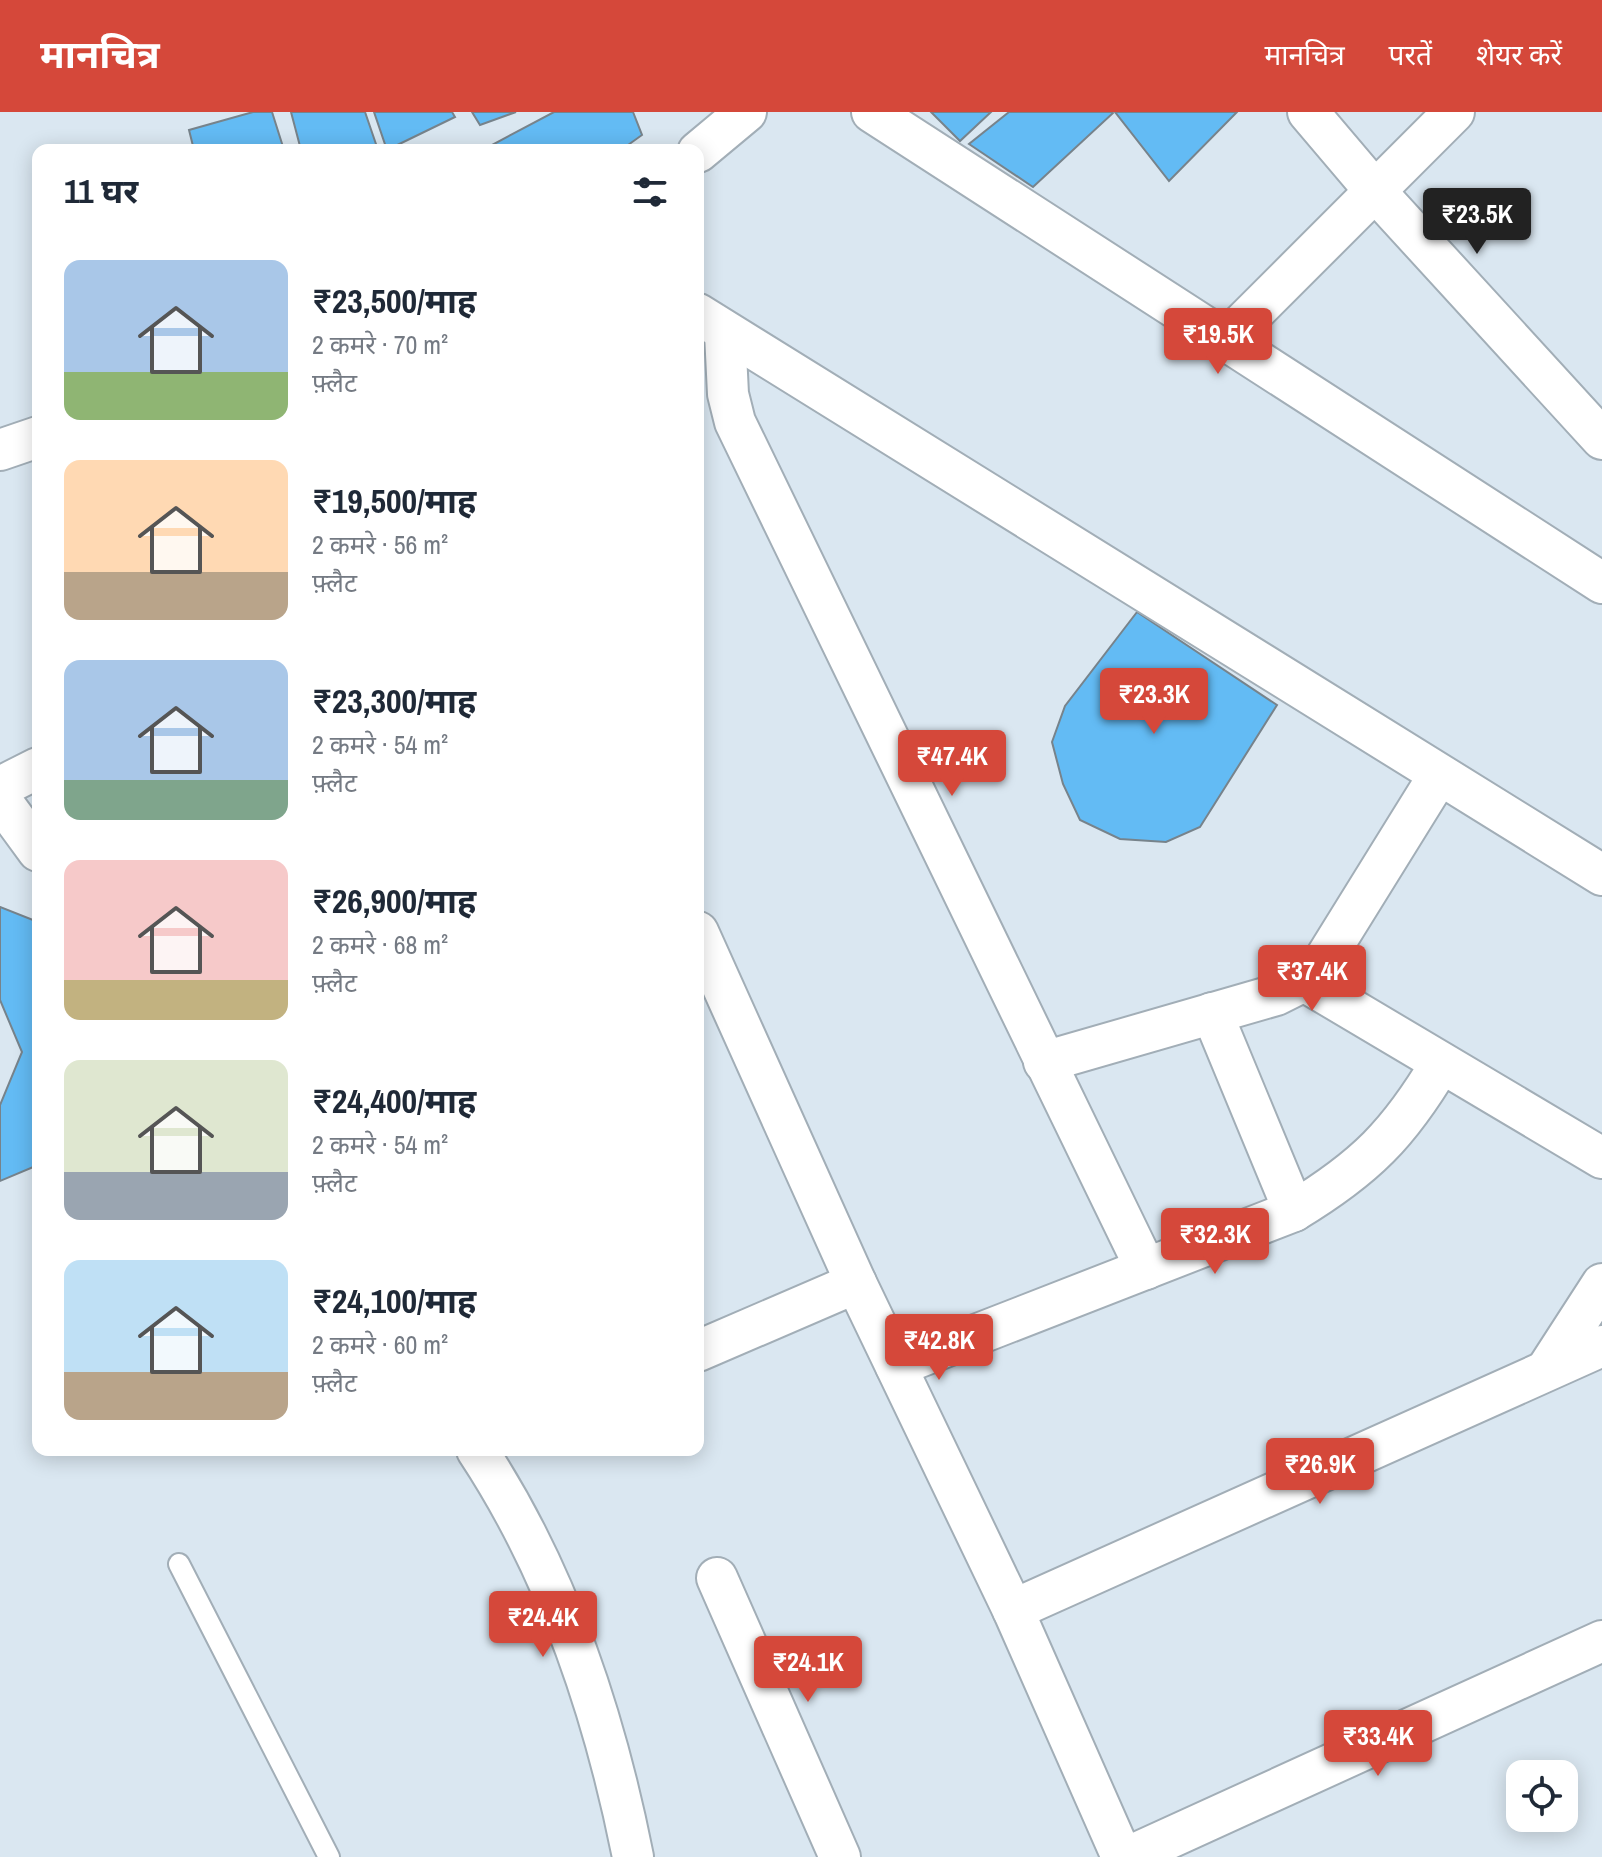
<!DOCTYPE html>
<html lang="hi">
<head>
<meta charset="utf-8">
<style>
	:root { --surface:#fff; --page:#f2f2f3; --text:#1f2937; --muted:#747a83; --accent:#d5483a }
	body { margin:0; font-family:"Archivo Narrow","Noto Sans Devanagari",sans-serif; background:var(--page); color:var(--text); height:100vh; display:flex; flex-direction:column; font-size:30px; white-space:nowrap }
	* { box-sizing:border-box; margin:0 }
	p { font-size:26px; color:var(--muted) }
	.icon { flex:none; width:44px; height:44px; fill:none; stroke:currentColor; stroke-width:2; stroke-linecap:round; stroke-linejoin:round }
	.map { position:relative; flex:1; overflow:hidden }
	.panel { position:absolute; left:32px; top:32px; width:672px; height:1312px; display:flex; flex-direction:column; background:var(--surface); border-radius:16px; box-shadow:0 4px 20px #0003 }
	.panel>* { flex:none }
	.tools { position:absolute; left:1506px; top:1648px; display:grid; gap:16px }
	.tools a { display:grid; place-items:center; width:72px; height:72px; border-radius:16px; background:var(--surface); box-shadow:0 4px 20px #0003; font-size:40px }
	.price { position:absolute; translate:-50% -68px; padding:0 18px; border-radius:8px; background:var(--accent); color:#fff; font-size:26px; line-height:52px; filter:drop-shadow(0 2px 4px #0008) }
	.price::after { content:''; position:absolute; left:50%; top:48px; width:24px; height:18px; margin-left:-12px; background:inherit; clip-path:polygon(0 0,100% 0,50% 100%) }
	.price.current { background:#222; color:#fff }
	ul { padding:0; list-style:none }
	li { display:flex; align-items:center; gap:24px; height:200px; padding:0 32px }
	li span { display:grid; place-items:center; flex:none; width:224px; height:160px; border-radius:16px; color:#555 }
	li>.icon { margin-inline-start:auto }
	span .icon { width:96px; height:96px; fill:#fffc; stroke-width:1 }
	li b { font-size:34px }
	h2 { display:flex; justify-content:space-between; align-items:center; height:96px; padding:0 32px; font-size:34px }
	header { display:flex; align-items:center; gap:48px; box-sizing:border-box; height:112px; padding:0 40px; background:var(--accent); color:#fff }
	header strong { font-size:38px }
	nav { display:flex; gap:44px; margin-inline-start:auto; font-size:28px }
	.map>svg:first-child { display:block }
</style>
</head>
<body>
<header>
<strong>मानचित्र</strong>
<nav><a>मानचित्र</a><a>परतें</a><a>शेयर करें</a></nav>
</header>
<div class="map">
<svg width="1602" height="1745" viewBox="0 0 1602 1745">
	<rect width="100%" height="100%" fill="#dae7f1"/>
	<g fill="#63bbf4" stroke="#77838b" stroke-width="2">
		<polygon points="253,0 272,0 284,38 194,38 189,18"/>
		<polygon points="291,0 365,0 378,38 301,38"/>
		<polygon points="374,0 452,0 455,5 387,38"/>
		<polygon points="472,0 516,0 480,13"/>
		<polygon points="554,0 633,0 642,23 621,38 494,38 492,33"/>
		<polygon points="931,0 991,0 960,29"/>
		<polygon points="1009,0 1112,0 1113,1 1033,75 969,32"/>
		<polygon points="1115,0 1237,0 1169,69"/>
		<polygon points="1137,500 1277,593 1200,715 1166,730 1120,727 1080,708 1063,672 1052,630 1065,594"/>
		<polygon points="0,795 38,810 38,1053 0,1069 0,993 22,940 0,888"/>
	</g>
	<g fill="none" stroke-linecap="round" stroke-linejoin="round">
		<defs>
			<polyline id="lane" points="179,1452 329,1745"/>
			<g id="street">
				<polyline points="872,0 1602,471"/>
				<polyline points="1308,0 1375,79 1602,327"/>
				<polyline points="698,40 746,0"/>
				<polyline points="698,202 1602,763"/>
				<polyline points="725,221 728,282 735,310 1146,1157"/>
				<polyline points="1224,230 1454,0"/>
				<polyline points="0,338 38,325"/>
				<polyline points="0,675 38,656"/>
				<polyline points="0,687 38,739"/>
				<polyline points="698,820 856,1171 1013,1498 1122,1745"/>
				<polyline points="1304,869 1602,1046"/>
				<polyline points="1212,901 1294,1099"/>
				<polyline points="1044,950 1276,883 1304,869 1323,850 1439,663"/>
				<polyline points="698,1239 856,1171"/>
				<path d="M896 1254 1294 1099C1365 1056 1399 1022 1441 951"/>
				<polyline points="1547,1257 1602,1172"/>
				<path d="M477 1338C557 1459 605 1604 633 1745"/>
				<polyline points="717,1466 840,1745"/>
				<polyline points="1013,1498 1602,1234"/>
				<polyline points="1128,1745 1602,1529"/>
			</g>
		</defs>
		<use href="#lane" stroke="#a2aeb7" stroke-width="24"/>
		<use href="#street" stroke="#a2aeb7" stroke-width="44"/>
		<use href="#lane" stroke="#fff" stroke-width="20"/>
		<use href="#street" stroke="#fff" stroke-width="40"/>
	</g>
</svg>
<div class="tools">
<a><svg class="icon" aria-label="locate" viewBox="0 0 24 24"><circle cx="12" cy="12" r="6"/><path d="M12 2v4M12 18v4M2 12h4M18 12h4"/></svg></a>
</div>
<b class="price current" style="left:1477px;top:144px">₹23.5K</b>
<b class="price" style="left:1218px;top:264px">₹19.5K</b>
<b class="price" style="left:1154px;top:624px">₹23.3K</b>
<b class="price" style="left:952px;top:686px">₹47.4K</b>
<b class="price" style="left:1312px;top:901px">₹37.4K</b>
<b class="price" style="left:1215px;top:1164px">₹32.3K</b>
<b class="price" style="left:939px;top:1270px">₹42.8K</b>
<b class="price" style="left:1320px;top:1394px">₹26.9K</b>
<b class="price" style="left:543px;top:1547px">₹24.4K</b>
<b class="price" style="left:808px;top:1592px">₹24.1K</b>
<b class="price" style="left:1378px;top:1666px">₹33.4K</b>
<section class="panel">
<h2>11 घर<svg class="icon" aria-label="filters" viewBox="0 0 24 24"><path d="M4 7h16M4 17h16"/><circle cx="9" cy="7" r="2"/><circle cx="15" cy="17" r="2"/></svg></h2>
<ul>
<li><span style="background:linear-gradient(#a9c7e8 70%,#8fb573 0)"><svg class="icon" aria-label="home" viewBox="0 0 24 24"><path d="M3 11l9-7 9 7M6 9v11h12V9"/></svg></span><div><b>₹23,500/माह</b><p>2 कमरे · 70 m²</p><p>फ़्लैट</p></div></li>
<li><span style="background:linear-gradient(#ffd9b3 70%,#b9a48a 0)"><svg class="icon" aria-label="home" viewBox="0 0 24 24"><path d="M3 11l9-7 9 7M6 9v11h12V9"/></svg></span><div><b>₹19,500/माह</b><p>2 कमरे · 56 m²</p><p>फ़्लैट</p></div></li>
<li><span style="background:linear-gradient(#a9c7e8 75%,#7fa58c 0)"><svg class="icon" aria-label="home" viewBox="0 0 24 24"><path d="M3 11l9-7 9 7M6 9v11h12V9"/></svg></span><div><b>₹23,300/माह</b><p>2 कमरे · 54 m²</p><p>फ़्लैट</p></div></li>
<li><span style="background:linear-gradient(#f6c9c9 75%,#c2b280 0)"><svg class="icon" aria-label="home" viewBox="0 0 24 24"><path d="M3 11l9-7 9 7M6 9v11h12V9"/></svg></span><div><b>₹26,900/माह</b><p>2 कमरे · 68 m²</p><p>फ़्लैट</p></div></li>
<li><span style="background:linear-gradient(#dfe7d0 70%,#9aa5b1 0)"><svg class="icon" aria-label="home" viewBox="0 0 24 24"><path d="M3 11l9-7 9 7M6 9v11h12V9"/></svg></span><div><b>₹24,400/माह</b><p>2 कमरे · 54 m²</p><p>फ़्लैट</p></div></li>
<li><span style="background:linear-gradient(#bfe0f5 70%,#b9a48a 0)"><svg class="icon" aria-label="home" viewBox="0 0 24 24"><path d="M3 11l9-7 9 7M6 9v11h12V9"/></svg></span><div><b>₹24,100/माह</b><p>2 कमरे · 60 m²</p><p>फ़्लैट</p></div></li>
</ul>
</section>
</div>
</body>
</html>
